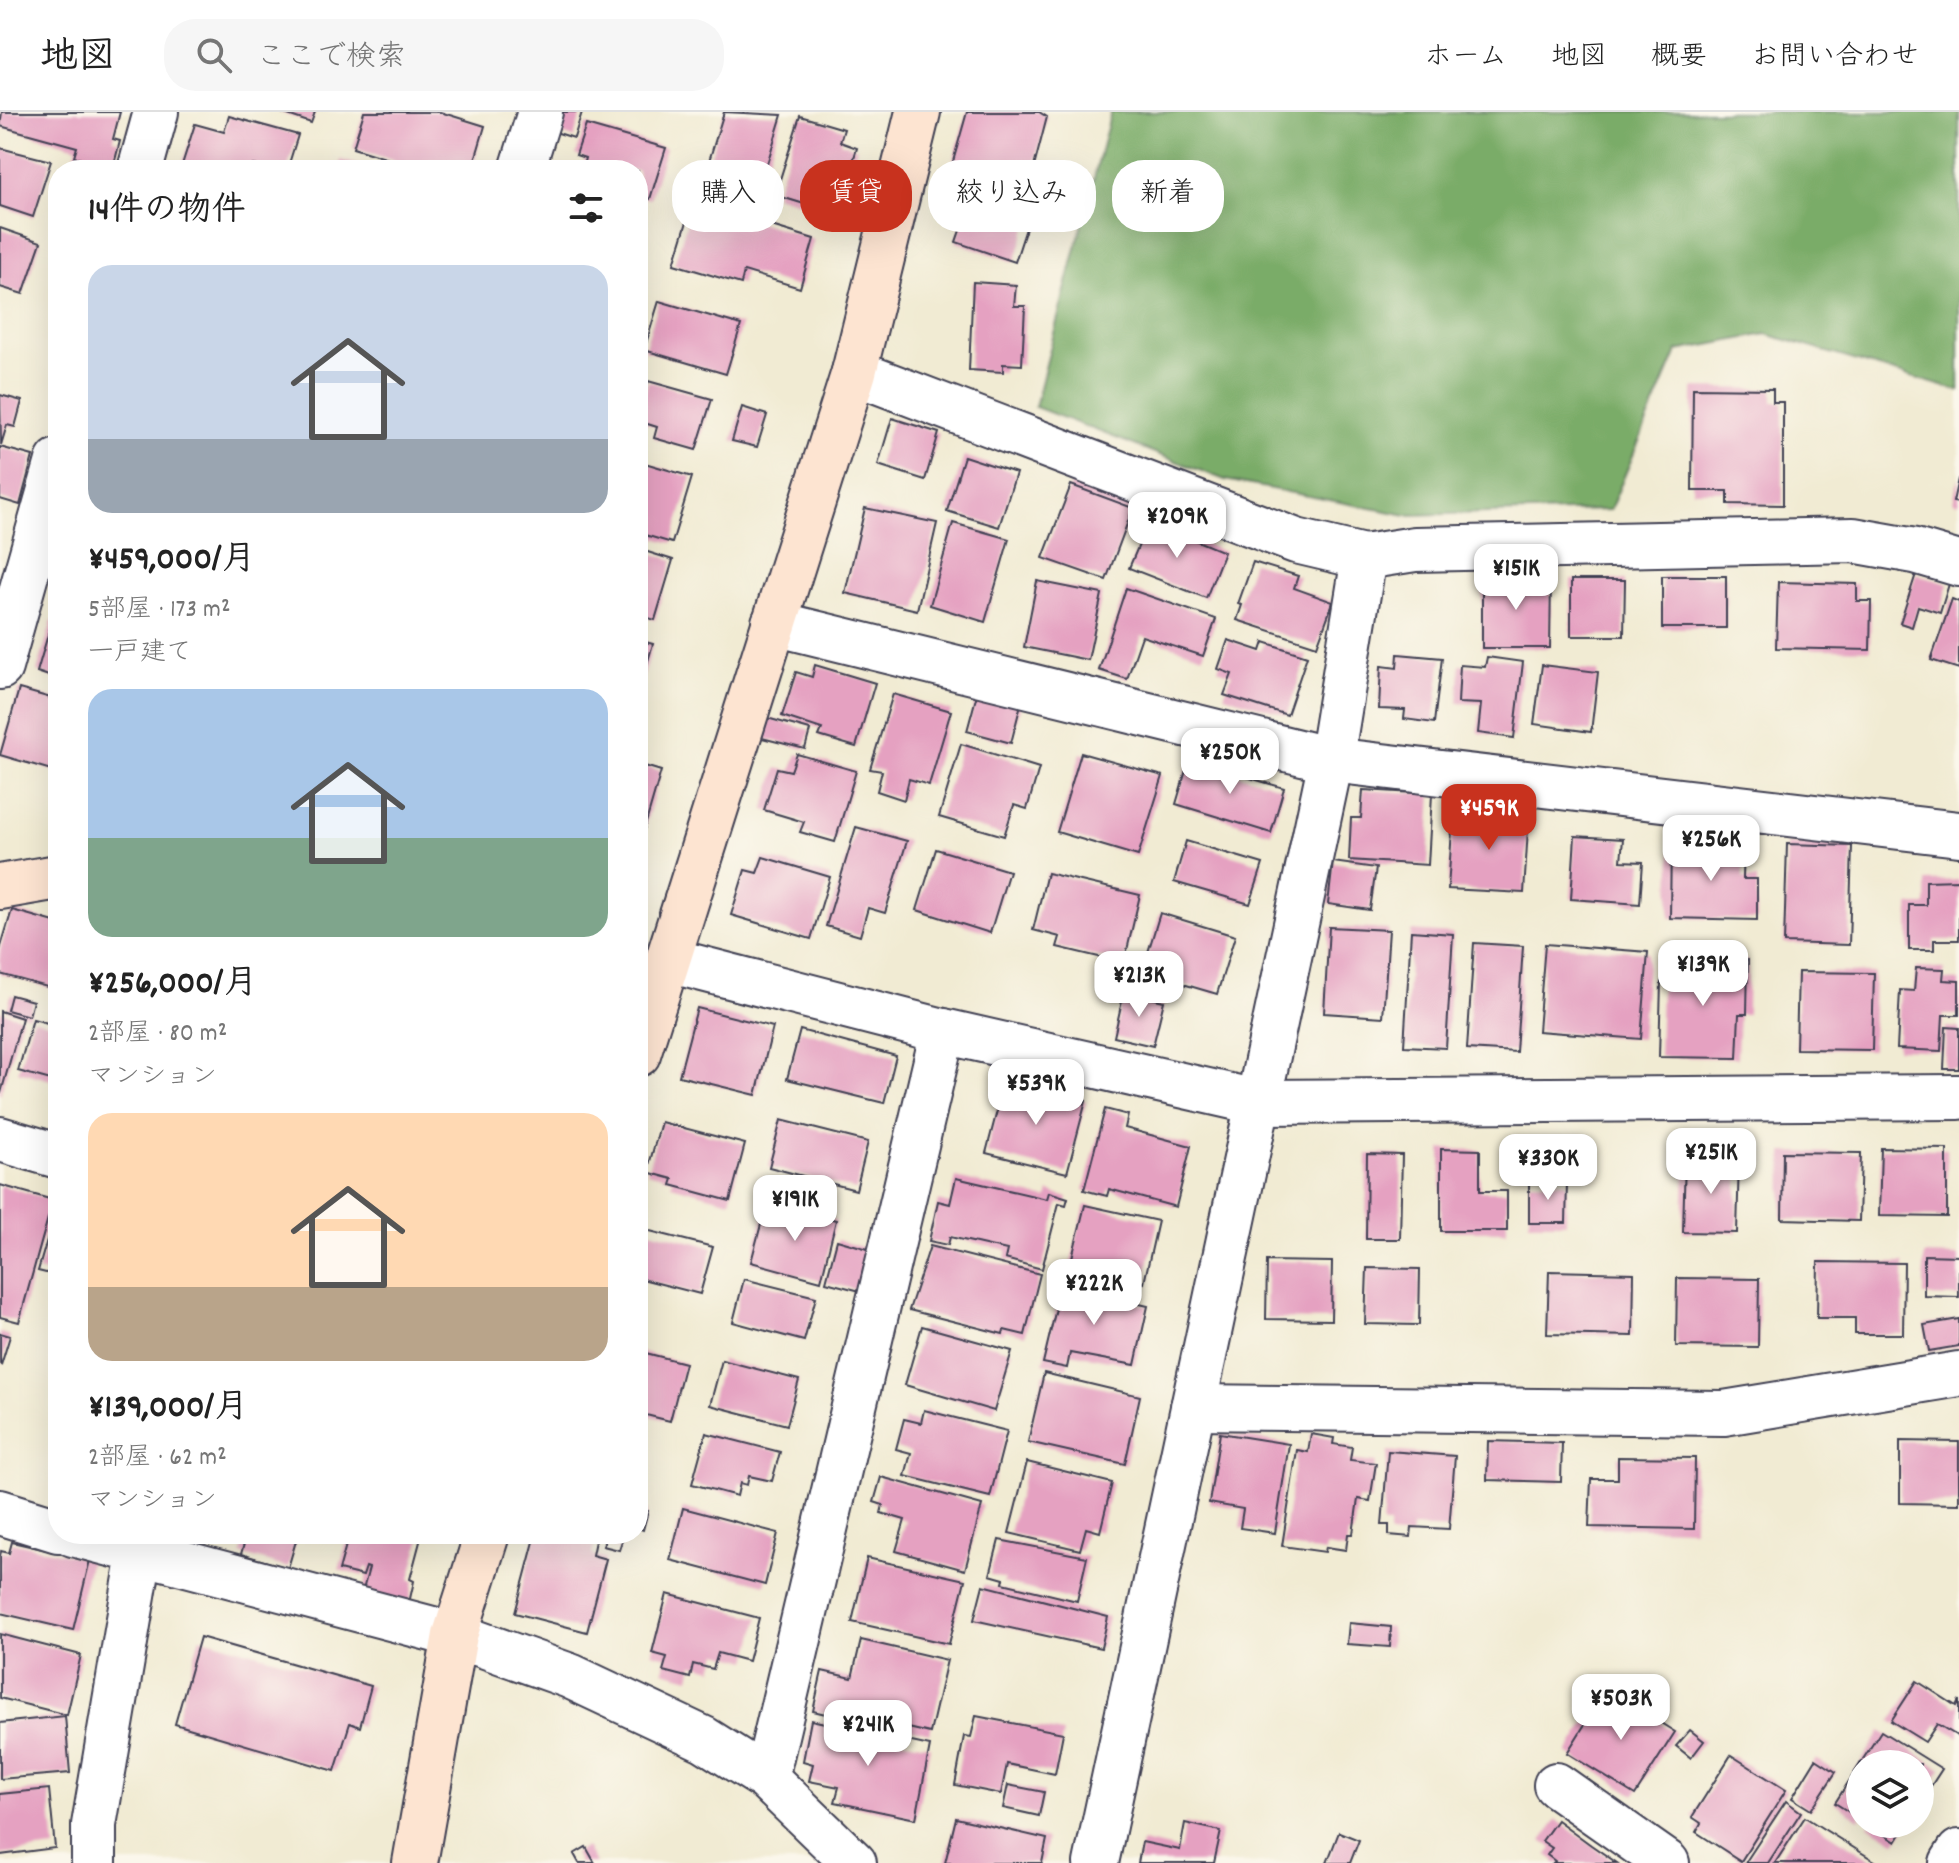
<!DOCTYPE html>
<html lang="ja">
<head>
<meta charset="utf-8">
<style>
	:root { --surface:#fff; --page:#f6f6f6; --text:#222; --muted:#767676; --line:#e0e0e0; --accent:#c8321e }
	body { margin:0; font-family:Dekko,"Klee One",sans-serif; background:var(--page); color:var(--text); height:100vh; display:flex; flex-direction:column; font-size:30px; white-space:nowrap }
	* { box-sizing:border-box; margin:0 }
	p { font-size:26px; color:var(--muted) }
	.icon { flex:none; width:44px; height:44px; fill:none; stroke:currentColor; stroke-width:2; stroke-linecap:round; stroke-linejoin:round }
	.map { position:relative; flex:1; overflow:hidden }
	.side { position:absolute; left:48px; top:48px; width:600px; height:1384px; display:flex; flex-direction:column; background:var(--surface); border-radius:32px; box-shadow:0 8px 32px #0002 }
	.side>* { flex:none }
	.hud { position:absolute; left:672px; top:48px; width:760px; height:72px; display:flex; gap:16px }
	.buttons { position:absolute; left:1846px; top:1638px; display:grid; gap:16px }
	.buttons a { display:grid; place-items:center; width:88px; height:88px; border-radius:50%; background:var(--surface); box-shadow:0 8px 32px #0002; font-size:40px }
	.price { position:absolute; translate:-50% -68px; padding:0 18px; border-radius:16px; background:#fff; color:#222; font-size:26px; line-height:52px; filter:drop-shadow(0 2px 4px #0008) }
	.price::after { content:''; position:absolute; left:50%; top:48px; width:24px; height:18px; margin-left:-12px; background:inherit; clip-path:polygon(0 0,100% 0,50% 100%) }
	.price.selected { background:var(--accent); color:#fff }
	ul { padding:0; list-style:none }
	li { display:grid; align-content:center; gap:16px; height:424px; padding:0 40px }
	li span { display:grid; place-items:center; height:248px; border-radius:24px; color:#555 }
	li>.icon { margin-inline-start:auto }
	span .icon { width:144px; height:144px; fill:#fffc; stroke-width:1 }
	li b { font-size:34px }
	h2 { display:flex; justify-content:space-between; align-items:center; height:96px; padding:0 40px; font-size:34px }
	.pill { padding:0 28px; border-radius:32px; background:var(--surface); box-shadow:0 8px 32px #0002; font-size:28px; line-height:72px }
	.pill.selected { background:var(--accent); color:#fff }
	header { display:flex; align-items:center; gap:48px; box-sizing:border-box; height:112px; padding:0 40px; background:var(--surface); border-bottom:2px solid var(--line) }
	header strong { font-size:38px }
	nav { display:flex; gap:44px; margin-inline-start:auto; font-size:28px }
	.search { width:560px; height:72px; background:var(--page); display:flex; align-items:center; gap:20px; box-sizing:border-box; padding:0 28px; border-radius:32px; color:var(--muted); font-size:30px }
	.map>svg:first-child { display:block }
</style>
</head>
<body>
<header>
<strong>地図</strong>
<div class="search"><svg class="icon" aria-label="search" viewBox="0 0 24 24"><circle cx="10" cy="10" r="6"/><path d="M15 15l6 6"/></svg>ここで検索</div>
<nav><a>ホーム</a><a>地図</a><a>概要</a><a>お問い合わせ</a></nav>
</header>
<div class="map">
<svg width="1959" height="1751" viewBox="0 0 1959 1751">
	<rect width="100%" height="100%" fill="#fbf7ec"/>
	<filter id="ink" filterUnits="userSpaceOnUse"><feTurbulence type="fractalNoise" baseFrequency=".0125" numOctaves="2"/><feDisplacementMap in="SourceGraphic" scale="16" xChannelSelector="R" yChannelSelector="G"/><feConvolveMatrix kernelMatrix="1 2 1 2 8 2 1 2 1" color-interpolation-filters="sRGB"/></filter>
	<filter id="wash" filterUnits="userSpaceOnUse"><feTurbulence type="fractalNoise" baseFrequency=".006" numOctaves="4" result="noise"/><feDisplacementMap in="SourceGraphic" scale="32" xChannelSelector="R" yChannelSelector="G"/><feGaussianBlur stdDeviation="1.8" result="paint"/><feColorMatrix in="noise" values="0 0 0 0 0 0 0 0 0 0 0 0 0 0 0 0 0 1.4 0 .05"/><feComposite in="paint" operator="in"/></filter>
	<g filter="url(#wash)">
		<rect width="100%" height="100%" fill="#f1ebd3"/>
		<polygon fill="#7aac68" stroke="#4e6752" stroke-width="2" points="1111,0 1959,0 1959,279 1766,222 1677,239 1610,398 1407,403 1225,368 1035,295"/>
		<g id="blocks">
			<g fill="#e5a1c1">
				<polygon points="2,0 120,0 113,27 120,29 113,56 74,45 77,35 0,14"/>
				<polygon points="279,0 315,0 311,11"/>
				<polygon points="364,0 440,0 485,14 472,58 424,58 353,36"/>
				<polygon points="562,0 582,0 574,26 555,20"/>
				<polygon points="724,0 782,3 759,78 705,62"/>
				<polygon points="967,0 1039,0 1047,5 1029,74 952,53"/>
				<polygon points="229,4 298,23 287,58 251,53 250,58 181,56 195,12 224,20"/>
				<polygon points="800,4 844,17 840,30 857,36 837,102 775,83"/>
				<polygon points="586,13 666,36 650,87 638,84 638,58 582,58 585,46 576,43"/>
				<polygon points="0,36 51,49 33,105 0,94"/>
				<polygon points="341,48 371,57 371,58 338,58"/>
				<polygon points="971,87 1029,107 1015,150 956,130"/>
				<polygon points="693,90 814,127 800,176 744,159 741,172 674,152"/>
				<polygon points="0,116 41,130 23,182 0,175"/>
				<polygon points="973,170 1016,173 1014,194 1025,194 1022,253 1003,252 1003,260 969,258"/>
				<polygon points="659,189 741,213 726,262 644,238"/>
				<polygon points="648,269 712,287 696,338 654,326 657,315 638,309"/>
				<polygon points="1693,276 1773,277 1773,290 1783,290 1783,393 1728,392 1728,379 1692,379"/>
				<polygon points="0,283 22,289 15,315 7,313 1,333"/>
				<polygon points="742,295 767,303 757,335 732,329"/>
				<polygon points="892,306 939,321 925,368 878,353"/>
				<polygon points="0,335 33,344 20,393 0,387"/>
				<polygon points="964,344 1016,361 999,415 947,399"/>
				<polygon points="638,349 692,365 672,431 638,421"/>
				<polygon points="1958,367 1959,367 1959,391 1953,390"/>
				<polygon points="1071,373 1133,396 1106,468 1043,446"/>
				<polygon points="865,396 937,411 917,498 845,481"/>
				<polygon points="1149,409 1224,440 1206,486 1129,456"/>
				<polygon points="953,411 1009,427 985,510 930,493"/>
				<polygon points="638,437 673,448 655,508 638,503"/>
				<polygon points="1253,450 1298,464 1294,476 1333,490 1317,534 1237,508 1242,493 1238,492"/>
				<polygon points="1916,462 1949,472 1940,501 1918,494 1912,515 1900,511"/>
				<polygon points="1482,464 1551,464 1550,536 1482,536"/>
				<rect x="1662" y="464" width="64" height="52"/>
				<polygon points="1571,468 1625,468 1624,524 1571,524"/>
				<polygon points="1037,469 1102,482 1088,548 1024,535"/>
				<polygon points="1778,470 1857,472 1857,489 1871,489 1870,538 1776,536"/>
				<polygon points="1126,476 1216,507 1203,544 1142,524 1127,567 1099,558"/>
				<polygon points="1952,487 1959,490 1959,557 1931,548"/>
				<polygon points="52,509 58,511 58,567 37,560"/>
				<polygon points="638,528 653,532 639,579 638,578"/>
				<polygon points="1228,528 1261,539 1264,530 1307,544 1287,603 1224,583 1232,562 1218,557"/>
				<polygon points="1398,542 1442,546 1434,611 1404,607 1405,598 1379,597 1381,554 1397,556"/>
				<polygon points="1487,545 1523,550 1514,626 1478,621 1481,592 1458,591 1460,553 1485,555"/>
				<polygon points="815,553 875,571 856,635 819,624 822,617 782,604 796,560 812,565"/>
				<polygon points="1542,553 1598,560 1591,620 1534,612"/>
				<polygon points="19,577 58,588 58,660 0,643"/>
				<polygon points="893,582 951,599 929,673 909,667 904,688 877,679 882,659 870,657"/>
				<polygon points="977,582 1021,592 1011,631 967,619"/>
				<polygon points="767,606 810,618 805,637 762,626"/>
				<polygon points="961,632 1039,656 1027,697 1014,693 1004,724 939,705"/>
				<polygon points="1081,641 1163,664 1138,744 1057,720"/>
				<polygon points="797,642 856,659 835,730 800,720 804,710 764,698 777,656 791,659"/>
				<polygon points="1189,648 1284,676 1271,721 1176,692"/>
				<polygon points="638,652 661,659 639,735 638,735"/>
				<polygon points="1363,678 1432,682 1428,753 1349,748 1351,706 1361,706"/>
				<polygon points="1488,697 1529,700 1524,781 1448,777 1453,703 1488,705"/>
				<polygon points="856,715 907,729 885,801 868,796 860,824 826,814"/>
				<polygon points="1575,724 1623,727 1621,749 1643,750 1640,792 1571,787"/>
				<polygon points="1186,729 1263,752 1250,792 1174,770"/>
				<polygon points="1671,730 1744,732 1743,767 1757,767 1757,808 1670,806"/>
				<polygon points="1787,732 1852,734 1849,833 1784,831"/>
				<polygon points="936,737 1009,759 990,821 917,798"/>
				<polygon points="763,745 830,765 811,827 731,803 745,758 757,761"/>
				<polygon points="1333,750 1376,756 1370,798 1328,792"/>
				<polygon points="1047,761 1140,783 1124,851 1057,835 1060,825 1033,818"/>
				<polygon points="1959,768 1959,828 1934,828 1934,838 1909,838 1909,793 1926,793 1926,769"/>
				<polygon points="12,798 58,811 58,878 0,862 0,838"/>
				<polygon points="1160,801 1235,824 1217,882 1142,860"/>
				<polygon points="1329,815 1389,818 1383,905 1324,901"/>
				<polygon points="1411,819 1453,822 1446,936 1404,934"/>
				<polygon points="1474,831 1523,834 1516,940 1467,937"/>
				<polygon points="1545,832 1648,840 1641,927 1538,919"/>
				<polygon points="1670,846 1748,848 1747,902 1739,902 1737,946 1659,945 1661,870 1669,871"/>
				<polygon points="1916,856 1944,857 1943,868 1959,869 1959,903 1943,903 1941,939 1897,937 1900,878 1914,879"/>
				<polygon points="1798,860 1874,861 1872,938 1796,937"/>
				<polygon points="1124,880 1164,889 1153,934 1114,925"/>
				<polygon points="11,883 33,889 29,904 7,898"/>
				<polygon points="697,896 773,915 756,983 679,964"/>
				<polygon points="0,899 22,906 1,981 0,981"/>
				<polygon points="33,907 55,913 58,907 58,970 18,959"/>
				<polygon points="1946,915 1959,916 1959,957 1944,957"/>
				<polygon points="800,918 896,944 884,991 787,967"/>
				<polygon points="1005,968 1086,989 1067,1061 986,1041"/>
				<polygon points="1105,997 1128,1003 1125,1016 1191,1034 1176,1095 1109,1077 1107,1084 1084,1078"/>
				<polygon points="781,1008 868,1030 856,1078 769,1055"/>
				<polygon points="661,1010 745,1032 730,1089 671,1073 673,1067 647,1060"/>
				<polygon points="1881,1036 1947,1037 1947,1105 1879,1104"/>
				<polygon points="1441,1037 1480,1038 1480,1079 1507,1079 1507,1119 1441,1119"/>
				<polygon points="1783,1040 1861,1041 1859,1109 1782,1107"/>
				<polygon points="1367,1042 1402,1043 1400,1127 1366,1127"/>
				<polygon points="1685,1046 1739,1047 1737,1121 1683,1120"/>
				<polygon points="956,1066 1047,1087 1049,1080 1068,1086 1066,1093 1059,1091 1042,1157 1005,1147 1007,1138 950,1125 948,1133 929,1129 938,1089 950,1092"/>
				<polygon points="1529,1069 1567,1070 1566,1111 1529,1111"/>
				<polygon points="0,1073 53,1088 19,1210 0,1205"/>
				<polygon points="57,1093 58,1094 58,1164 38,1159"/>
				<polygon points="1085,1093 1158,1109 1144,1171 1070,1154"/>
				<polygon points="787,1096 836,1108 821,1169 751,1150 764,1101 784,1106"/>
				<polygon points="638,1116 713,1135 700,1182 638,1166"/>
				<polygon points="837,1128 875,1139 864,1180 826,1170"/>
				<polygon points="930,1134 1040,1162 1025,1223 1004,1218 1003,1222 909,1198"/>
				<polygon points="1924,1143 1959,1144 1959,1185 1924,1184"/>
				<polygon points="1267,1149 1332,1150 1331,1208 1266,1207"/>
				<polygon points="1818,1150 1904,1151 1903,1222 1855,1222 1855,1206 1817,1206"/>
				<polygon points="1367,1156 1420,1157 1419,1213 1365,1212"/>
				<polygon points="1549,1159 1634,1161 1633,1224 1547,1222"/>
				<polygon points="1677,1166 1759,1167 1758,1235 1676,1234"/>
				<polygon points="744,1167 816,1185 804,1229 733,1210"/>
				<polygon points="1063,1167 1086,1172 1084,1179 1148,1194 1135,1253 1070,1241 1067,1256 1043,1251"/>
				<polygon points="1959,1207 1959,1234 1929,1239 1924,1213"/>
				<polygon points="922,1214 1012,1239 994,1299 905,1273"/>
				<polygon points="0,1221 10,1224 1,1253 0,1252"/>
				<polygon points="638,1239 685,1251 670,1309 638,1301"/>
				<polygon points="722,1248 799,1268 787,1313 710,1293"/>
				<polygon points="1044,1261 1140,1284 1125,1352 1028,1330"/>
				<polygon points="924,1298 1007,1319 990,1385 905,1364 911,1341 896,1337 904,1307 921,1311"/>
				<polygon points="706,1321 780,1340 772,1369 749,1364 747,1373 740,1371 737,1384 692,1372"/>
				<polygon points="1220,1321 1289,1332 1275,1421 1240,1416 1243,1397 1209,1391"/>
				<polygon points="1311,1322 1334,1326 1333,1332 1352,1335 1350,1348 1376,1351 1370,1389 1358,1387 1353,1422 1348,1422 1346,1438 1326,1435 1325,1440 1282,1434 1297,1338 1308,1340"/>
				<polygon points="1488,1329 1562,1331 1561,1370 1487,1368"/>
				<polygon points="1900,1329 1959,1330 1959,1392 1900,1391"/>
				<polygon points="1388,1339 1455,1344 1449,1417 1412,1415 1411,1425 1389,1423 1389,1413 1382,1413"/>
				<polygon points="1618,1345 1695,1346 1694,1417 1589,1415 1591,1367 1618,1367"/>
				<polygon points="1027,1350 1112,1371 1100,1420 1086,1416 1080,1438 1009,1421"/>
				<polygon points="881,1365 982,1393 965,1458 896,1439 905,1408 881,1401 883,1393 874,1390"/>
				<polygon points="638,1396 648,1399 643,1418 638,1416"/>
				<polygon points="683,1396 778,1421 765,1473 670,1448"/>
				<polygon points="247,1422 298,1422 288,1456 241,1442"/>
				<polygon points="349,1422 422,1422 410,1467 414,1469 409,1491 363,1478 369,1456 366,1455 363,1464 339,1458"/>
				<polygon points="536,1422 596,1424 592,1443 606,1447 587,1520 515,1501"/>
				<polygon points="606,1422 624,1422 619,1438 603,1434"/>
				<polygon points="999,1428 1087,1445 1077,1489 1003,1471 1004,1467 990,1463"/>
				<polygon points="12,1430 90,1448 73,1518 0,1501 0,1444 1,1439 9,1441"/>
				<polygon points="867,1446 965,1468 949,1532 852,1510"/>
				<polygon points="983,1473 1108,1505 1101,1536 974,1508"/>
				<polygon points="667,1482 759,1506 748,1549 718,1541 713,1557 693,1552 690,1566 663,1559 667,1545 652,1541"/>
				<polygon points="1349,1511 1391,1515 1390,1535 1347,1532"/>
				<polygon points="0,1522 81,1543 67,1603 0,1586"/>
				<polygon points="200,1525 371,1574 360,1615 350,1611 335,1659 175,1612"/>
				<polygon points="861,1528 947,1548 930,1621 856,1604 855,1609 813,1599 822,1559 852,1566"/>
				<polygon points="1917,1569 1956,1594 1959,1588 1959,1625 1937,1612 1925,1630 1891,1609"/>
				<polygon points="1607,1577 1675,1620 1635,1683 1567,1641"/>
				<polygon points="65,1604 70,1661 0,1667 0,1611"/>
				<polygon points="976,1604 1063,1621 1055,1662 1007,1652 1001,1682 955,1673 964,1624 971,1625"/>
				<polygon points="811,1608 930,1634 916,1707 835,1690 839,1675 809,1669 813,1652 803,1649"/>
				<polygon points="1690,1618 1704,1629 1691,1646 1676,1634"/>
				<polygon points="1881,1619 1942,1657 1920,1691 1920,1652 1860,1652 1860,1707 1835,1691"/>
				<polygon points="1731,1643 1786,1678 1741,1749 1696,1720 1701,1711 1692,1705"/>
				<polygon points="1816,1647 1836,1660 1811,1698 1792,1686"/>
				<polygon points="1008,1673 1044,1680 1039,1704 1003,1696"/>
				<polygon points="49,1677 55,1736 0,1743 0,1682"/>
				<polygon points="1786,1689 1801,1700 1768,1751 1745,1751"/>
				<polygon points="1805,1705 1822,1716 1878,1751 1775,1751"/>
				<polygon points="956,1706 1047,1727 1042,1751 945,1751"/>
				<polygon points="1557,1708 1591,1733 1617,1751 1553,1751 1555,1749 1547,1743 1552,1736 1542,1729"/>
				<polygon points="1185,1711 1221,1719 1214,1751 1138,1751 1142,1730 1180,1738"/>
				<polygon points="1867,1712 1907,1712 1896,1730"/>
				<polygon points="1339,1720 1359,1728 1350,1751 1327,1751"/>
				<polygon points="586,1735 595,1751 579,1751 574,1742"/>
			</g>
		</g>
	</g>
	<g filter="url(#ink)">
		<use href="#blocks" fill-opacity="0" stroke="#414052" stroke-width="2"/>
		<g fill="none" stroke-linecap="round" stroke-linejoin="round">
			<defs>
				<g id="street">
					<polyline points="140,58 156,0"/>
					<polyline points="522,58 540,0"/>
					<polyline points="854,260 1296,429 1364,445 1415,437 1853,428 1915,439 1959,452"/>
					<polyline points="774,511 1331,648 1959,722"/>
					<polyline points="0,555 58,349"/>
					<polyline points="668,848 943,919 1256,990 1959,985"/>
					<polyline points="0,1027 58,1044"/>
					<polyline points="1193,1295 1724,1301 1959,1262"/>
					<polyline points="0,1400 58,1418"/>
					<polyline points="73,1422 455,1523 570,1564 704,1627 766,1666 854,1751"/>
					<polyline points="766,1666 943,919"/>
					<polyline points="1556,1673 1667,1751"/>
					<polyline points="94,1751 94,1713 140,1442"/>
					<polyline points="1096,1751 1331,648 1364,445"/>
					<polyline points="1952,1751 1959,1740"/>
				</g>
				<g id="secondary">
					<polyline points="0,775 58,765"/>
					<polyline points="638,942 854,260 918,0"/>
					<polyline points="415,1751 455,1523 487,1422"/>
				</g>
			</defs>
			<use href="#street" stroke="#414052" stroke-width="48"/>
			<use href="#secondary" stroke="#414052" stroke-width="48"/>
			<use href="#street" stroke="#fff" stroke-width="44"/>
			<use href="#secondary" stroke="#fde4d1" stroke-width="44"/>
		</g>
	</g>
</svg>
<div class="buttons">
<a><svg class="icon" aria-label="layers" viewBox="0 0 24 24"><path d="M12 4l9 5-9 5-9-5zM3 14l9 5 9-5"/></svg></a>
</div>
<b class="price" style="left:1177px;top:448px">¥209K</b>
<b class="price" style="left:1516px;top:500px">¥151K</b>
<b class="price" style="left:1230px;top:684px">¥250K</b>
<b class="price selected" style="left:1489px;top:740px">¥459K</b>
<b class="price" style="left:1711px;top:771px">¥256K</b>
<b class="price" style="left:1703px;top:896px">¥139K</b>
<b class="price" style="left:1139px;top:907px">¥213K</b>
<b class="price" style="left:1036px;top:1015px">¥539K</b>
<b class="price" style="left:1711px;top:1084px">¥251K</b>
<b class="price" style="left:1548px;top:1090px">¥330K</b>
<b class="price" style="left:795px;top:1131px">¥191K</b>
<b class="price" style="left:1094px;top:1215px">¥222K</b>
<b class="price" style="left:1621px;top:1630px">¥503K</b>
<b class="price" style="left:868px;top:1656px">¥241K</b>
<div class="hud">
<a class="pill">購入</a>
<a class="pill selected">賃貸</a>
<a class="pill">絞り込み</a>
<a class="pill">新着</a>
</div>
<section class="side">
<h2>14件の物件<svg class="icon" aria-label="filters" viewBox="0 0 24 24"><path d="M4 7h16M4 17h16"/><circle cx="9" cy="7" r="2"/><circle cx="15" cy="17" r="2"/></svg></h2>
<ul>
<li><span style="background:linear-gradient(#c9d6e8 70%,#9aa5b1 0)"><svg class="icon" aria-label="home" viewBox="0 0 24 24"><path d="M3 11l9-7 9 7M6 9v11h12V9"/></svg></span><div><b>¥459,000/月</b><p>5部屋 · 173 m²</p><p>一戸建て</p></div></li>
<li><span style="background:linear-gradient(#a9c7e8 60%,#7fa58c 0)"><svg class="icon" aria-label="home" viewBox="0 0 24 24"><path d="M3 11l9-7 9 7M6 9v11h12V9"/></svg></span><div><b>¥256,000/月</b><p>2部屋 · 80 m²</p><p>マンション</p></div></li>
<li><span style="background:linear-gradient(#ffd9b3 70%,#b9a48a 0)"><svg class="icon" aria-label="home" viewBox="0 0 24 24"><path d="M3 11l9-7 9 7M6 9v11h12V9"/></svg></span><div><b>¥139,000/月</b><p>2部屋 · 62 m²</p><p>マンション</p></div></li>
</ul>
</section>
</div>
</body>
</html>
